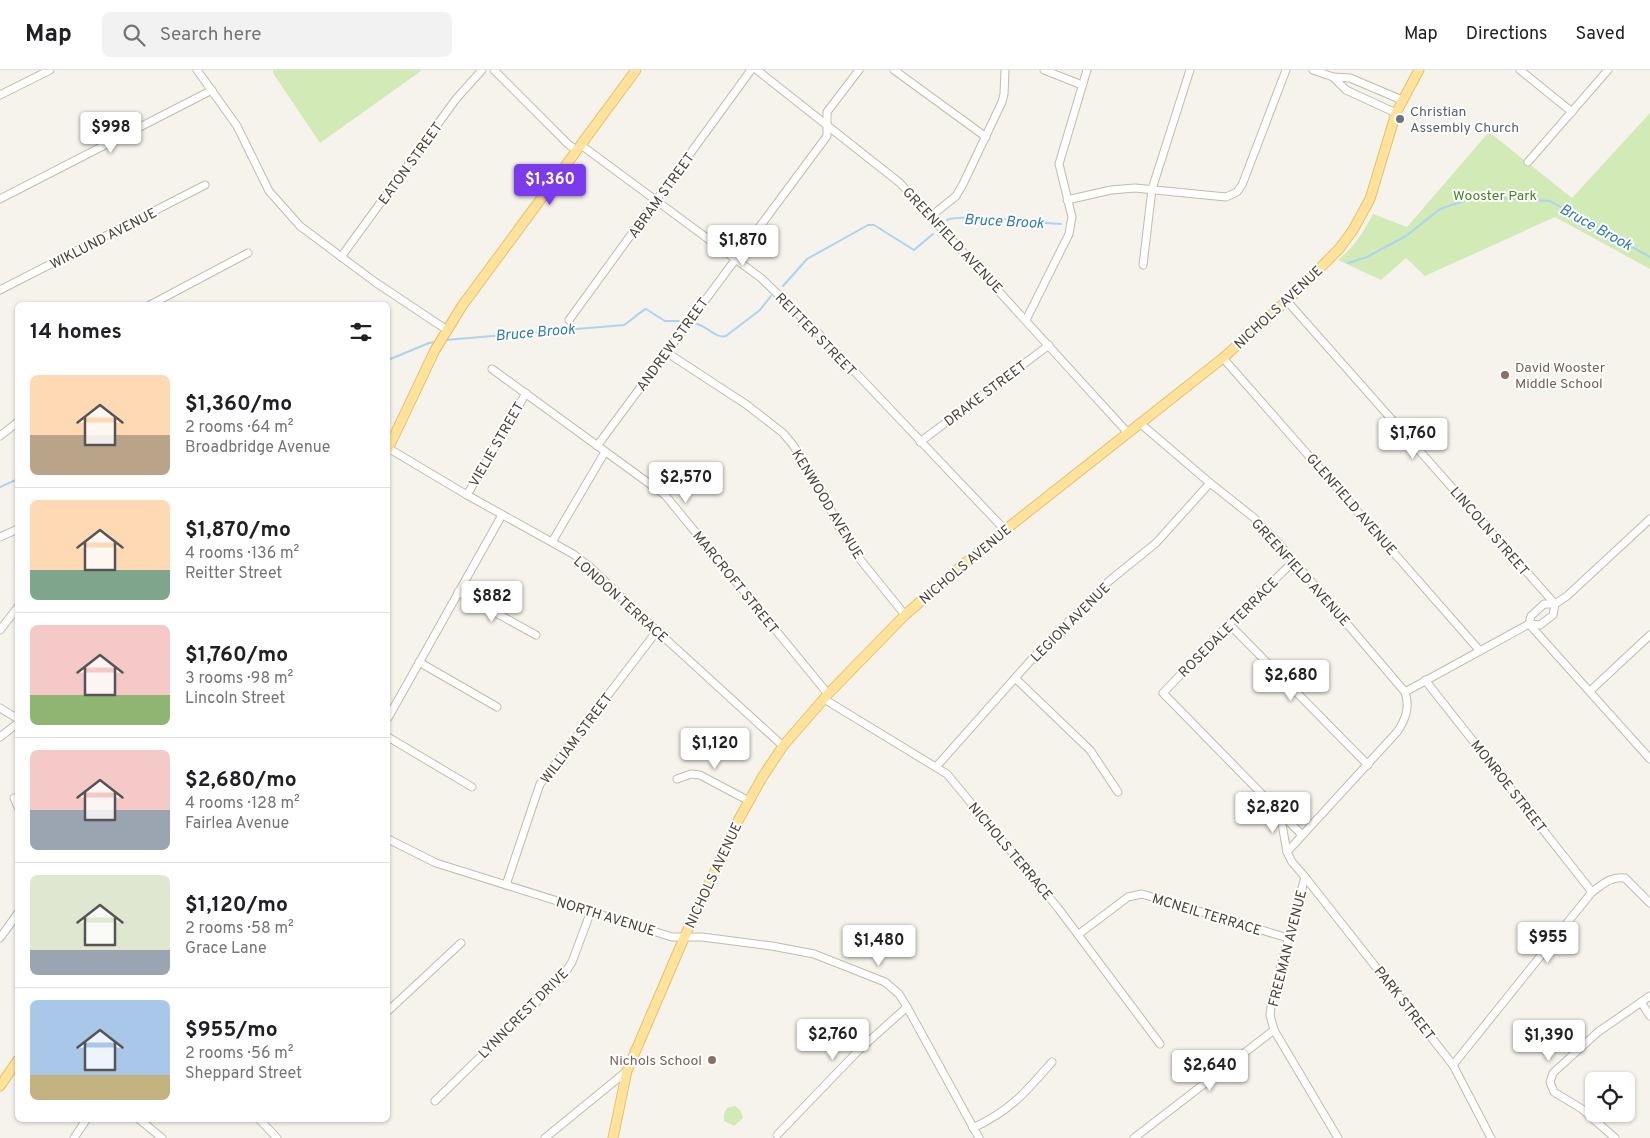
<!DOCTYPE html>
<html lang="en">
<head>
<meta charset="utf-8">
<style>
	:root { --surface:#fff; --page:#f2f2f2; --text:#202124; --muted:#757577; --line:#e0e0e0; --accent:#7c3aed }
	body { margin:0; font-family:Overpass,sans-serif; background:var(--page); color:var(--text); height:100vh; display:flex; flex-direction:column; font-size:19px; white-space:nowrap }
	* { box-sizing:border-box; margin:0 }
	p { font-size:16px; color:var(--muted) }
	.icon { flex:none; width:28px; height:28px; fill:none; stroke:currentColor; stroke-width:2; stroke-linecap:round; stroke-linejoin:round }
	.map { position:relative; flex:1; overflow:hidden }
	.sheet { position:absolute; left:15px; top:232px; width:375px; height:820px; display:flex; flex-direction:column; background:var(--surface); border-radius:8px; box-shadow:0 1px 4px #0004 }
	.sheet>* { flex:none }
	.controls { position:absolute; left:1585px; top:1002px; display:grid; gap:10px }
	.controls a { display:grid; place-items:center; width:50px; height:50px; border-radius:8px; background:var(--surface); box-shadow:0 1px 4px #0004; font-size:25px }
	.price { position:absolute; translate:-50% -42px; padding:0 11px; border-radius:5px; background:#fff; color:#222; font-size:16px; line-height:32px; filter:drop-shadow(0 1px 2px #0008) }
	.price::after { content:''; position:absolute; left:50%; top:30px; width:15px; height:11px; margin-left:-8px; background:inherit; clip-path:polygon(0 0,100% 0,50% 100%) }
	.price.selected { background:var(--accent); color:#fff }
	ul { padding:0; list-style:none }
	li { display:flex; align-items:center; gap:15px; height:125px; padding:0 15px }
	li+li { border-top:1px solid var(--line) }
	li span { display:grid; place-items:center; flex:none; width:140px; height:100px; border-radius:8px; color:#555 }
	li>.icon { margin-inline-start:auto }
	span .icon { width:60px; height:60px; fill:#fffc; stroke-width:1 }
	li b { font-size:21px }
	h2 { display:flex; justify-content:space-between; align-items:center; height:60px; padding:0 15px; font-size:21px }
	header { display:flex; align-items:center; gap:30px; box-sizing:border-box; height:70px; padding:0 25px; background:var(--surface); border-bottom:1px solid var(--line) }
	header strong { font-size:24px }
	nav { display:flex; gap:28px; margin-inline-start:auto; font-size:18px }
	.search { width:350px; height:45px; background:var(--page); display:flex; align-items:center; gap:12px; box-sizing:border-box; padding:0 18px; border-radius:8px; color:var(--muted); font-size:19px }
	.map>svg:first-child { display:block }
</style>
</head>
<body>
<header>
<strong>Map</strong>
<div class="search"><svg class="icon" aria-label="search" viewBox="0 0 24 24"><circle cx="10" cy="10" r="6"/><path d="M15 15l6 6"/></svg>Search here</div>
<nav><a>Map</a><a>Directions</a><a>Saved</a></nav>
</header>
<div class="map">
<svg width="1650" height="1068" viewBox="0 0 1650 1068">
	<rect width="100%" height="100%" fill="#f6f3ec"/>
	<g fill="#d2eab5">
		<polygon points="273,0 420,0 421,1 320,73 273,3"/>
		<path d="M1650 43V199L1555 147 1425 206 1406 188 1381 210 1338 190C1354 177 1363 163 1373 144L1407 157 1489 62 1572 128Z"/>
		<polygon points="735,1036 740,1040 743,1048 734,1056 724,1051 724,1044 727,1038"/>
	</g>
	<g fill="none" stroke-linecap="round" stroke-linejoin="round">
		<g stroke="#a9d4f2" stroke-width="2">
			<path d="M947 150C962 143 1040 153 1061 154"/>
			<polyline points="1348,193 1367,187 1406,166 1440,139 1476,127 1550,131 1650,187"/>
			<polyline points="783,216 807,189 868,155 874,155 914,180 933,164"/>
			<path d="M697 254C707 256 716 269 726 266L760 240 771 226"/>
			<path d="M446 270 624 255C632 250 638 243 646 239L665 251H679"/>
			<polyline points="388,290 429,273 436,272"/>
			<polyline points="0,417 18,409"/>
		</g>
		<defs>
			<g id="minor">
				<polyline points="197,0 237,56 269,121 300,156 375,212 447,260"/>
				<polyline points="494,0 568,74 576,80"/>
				<polyline points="757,0 900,113 1128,363"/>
				<polyline points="894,0 986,67"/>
				<polyline points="1044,0 1082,15"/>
				<polyline points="1313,0 1333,7 1350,8 1402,30"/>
				<polyline points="1520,0 1572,42"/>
				<polyline points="1333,7 1346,20 1396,43"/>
				<polyline points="0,25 50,0"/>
				<polyline points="581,75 761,208 818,263 1005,460"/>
				<polyline points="1528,92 1608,0"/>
				<polyline points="0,129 212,20"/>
				<polyline points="1067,130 1111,120 1135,118 1226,127 1237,122 1242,115 1286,0"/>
				<polyline points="930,147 956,126 963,114 1002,32 1004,24 1005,0"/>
				<polyline points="341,187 456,29 482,0"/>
				<polyline points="1143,195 1152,119 1190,0"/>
				<polyline points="0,220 205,115"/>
				<polyline points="1287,231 1555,534"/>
				<polyline points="150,235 248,183"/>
				<polyline points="569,250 751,0"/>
				<polyline points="1026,250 1069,164 1072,147 1059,94 1087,0"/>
				<polyline points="666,282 747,335 783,363 793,375 817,412 839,457 859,488 905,545"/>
				<polyline points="1223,288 1480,581"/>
				<polyline points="492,299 665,425 828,624"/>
				<polyline points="1141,354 1210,413 1253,447 1274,468 1405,622"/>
				<polyline points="0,366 18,352"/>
				<polyline points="920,372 1049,275"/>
				<polyline points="597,376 827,66 827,42 859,0"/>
				<polyline points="388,378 467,425 573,484 589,496 657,561 783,676"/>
				<polyline points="467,425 526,323"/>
				<polyline points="0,467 18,459"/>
				<polyline points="552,472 605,382"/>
				<polyline points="1294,491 1229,554 1163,623 1302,765"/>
				<polyline points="458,522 536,565"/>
				<polyline points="1229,554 1368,695"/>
				<polyline points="1529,554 1650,689"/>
				<polyline points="1529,554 1531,546 1544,534 1555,534 1567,526 1650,449"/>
				<polyline points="0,560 18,537"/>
				<polyline points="419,592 497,637"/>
				<polyline points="1015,608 1090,680 1118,722"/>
				<polyline points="1425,610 1592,822"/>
				<polyline points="1590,621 1650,565"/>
				<polyline points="824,629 947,704 1058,838 1160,974"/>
				<polyline points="0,638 18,649"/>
				<polyline points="388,648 502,445"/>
				<polyline points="0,667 18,653"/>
				<polyline points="388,667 472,717"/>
				<polyline points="936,697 1040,580 1109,511 1156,473 1210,413"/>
				<polyline points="677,709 691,704 700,705 749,731"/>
				<polyline points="14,728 18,737"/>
				<polyline points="1280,743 1287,782"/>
				<polyline points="388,769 436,793 672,867 702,867 772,876 814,884 885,912 899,924 907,937 979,1068"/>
				<polyline points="1305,807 1453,995 1491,1068"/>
				<polyline points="506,815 540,714 657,561"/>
				<polyline points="1079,864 1128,827 1142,824 1288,868"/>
				<polyline points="0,868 18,843"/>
				<polyline points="1641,932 1650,946"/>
				<polyline points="388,941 461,873"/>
				<path d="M1453 995 1592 822C1603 814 1611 806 1625 808L1650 833"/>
				<polyline points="435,1031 563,906 572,892 591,841"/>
				<polyline points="140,1050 162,1068"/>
				<polyline points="260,1050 277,1068"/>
				<path d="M973 1058C1011 1040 1025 1023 1052 992"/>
				<polyline points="777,1065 859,980 907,937"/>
				<polyline points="74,1068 86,1050"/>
				<polyline points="545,1068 627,1001"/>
				<polyline points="1134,1068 1274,960"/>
				<path d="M1338 1068 1274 960 1270 945 1272 929 1305 807 1292 792 1287 782 1397 662C1406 649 1410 637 1405 622L1529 554 1540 555 1553 545 1555 534"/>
				<polyline points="1615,1068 1582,1039 1554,1022 1550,1012 1553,1003 1598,962 1650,926"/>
			</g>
			<g id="major">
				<polyline points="388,379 435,280 462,236 636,0"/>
				<polyline points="0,1016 18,990"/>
				<polyline points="613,1068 627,1001 684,868 739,749 763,706 783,676 828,624 905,545 958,499 1005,460 1223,288 1293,225 1339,179 1353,160 1370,129 1396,43 1419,0"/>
			</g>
		</defs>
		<use href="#minor" stroke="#c2bbae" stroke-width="9"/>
		<use href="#major" stroke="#e6c16a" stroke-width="11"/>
		<use href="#minor" stroke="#fff" stroke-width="7"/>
		<use href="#major" stroke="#ffe39c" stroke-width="9"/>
	</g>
	<circle fill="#6b7280" stroke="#fff" stroke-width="2" cx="1400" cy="49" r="5"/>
	<g fill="#8d6e63" stroke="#fff" stroke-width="2">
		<circle cx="1505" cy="305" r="5"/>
		<circle cx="712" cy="990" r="5"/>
	</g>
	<g text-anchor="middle" stroke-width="4" stroke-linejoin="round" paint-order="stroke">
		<g font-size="14" fill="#5b616d" stroke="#fff" text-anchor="start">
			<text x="1410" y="46">Christian<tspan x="1410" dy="16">Assembly Church</tspan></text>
		</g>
		<g font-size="14" fill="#4b4439" stroke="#fff">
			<text transform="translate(410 93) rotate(-54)" y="5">EATON STREET</text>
			<text transform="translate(661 125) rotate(-54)" y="5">ABRAM STREET</text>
			<text transform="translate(103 168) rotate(-27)" y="5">WIKLUND AVENUE</text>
			<text transform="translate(953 170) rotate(47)" y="5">GREENFIELD AVENUE</text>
			<text transform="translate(1278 237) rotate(-43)" y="5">NICHOLS AVENUE</text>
			<text transform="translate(816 264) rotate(46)" y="5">REITTER STREET</text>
			<text transform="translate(672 274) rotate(-54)" y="5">ANDREW STREET</text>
			<text transform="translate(985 323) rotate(-37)" y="5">DRAKE STREET</text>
			<text transform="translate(496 374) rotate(-60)" y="5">VIELIE STREET</text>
			<text transform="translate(828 434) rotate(59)" y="5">KENWOOD AVENUE</text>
			<text transform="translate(1352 434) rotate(49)" y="5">GLENFIELD AVENUE</text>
			<text transform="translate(1490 461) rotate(49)" y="5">LINCOLN STREET</text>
			<text transform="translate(965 494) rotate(-40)" y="5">NICHOLS AVENUE</text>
			<text transform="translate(1301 502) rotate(48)" y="5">GREENFIELD AVENUE</text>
			<text transform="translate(736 512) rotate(51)" y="5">MARCROFT STREET</text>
			<text transform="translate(621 529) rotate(42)" y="5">LONDON TERRACE</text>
			<text transform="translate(1070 552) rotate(-45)" y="5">LEGION AVENUE</text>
			<text transform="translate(1228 557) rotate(-45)" y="5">ROSEDALE TERRACE</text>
			<text transform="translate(576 668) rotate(-53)" y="5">WILLIAM STREET</text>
			<text transform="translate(1509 716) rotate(52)" y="5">MONROE STREET</text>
			<text transform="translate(1011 781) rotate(50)" y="5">NICHOLS TERRACE</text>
			<text transform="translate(713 805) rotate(-65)" y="5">NICHOLS AVENUE</text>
			<text transform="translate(1207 844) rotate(17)" y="5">MCNEIL TERRACE</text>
			<text transform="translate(606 846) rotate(17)" y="5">NORTH AVENUE</text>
			<text transform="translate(1287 878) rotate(-76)" y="5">FREEMAN AVENUE</text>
			<text transform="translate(1405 933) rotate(52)" y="5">PARK STREET</text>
			<text transform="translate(523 943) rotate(-45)" y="5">LYNNCREST DRIVE</text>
		</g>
		<g font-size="14" fill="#4a7f2a" stroke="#fff">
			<text x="1495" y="130">Wooster Park</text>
		</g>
		<g font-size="14" fill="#785e54" stroke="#fff" text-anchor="start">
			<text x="1515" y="302">David Wooster<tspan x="1515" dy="16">Middle School</tspan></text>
			<text x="702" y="995" text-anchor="end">Nichols School</text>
		</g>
		<g font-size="15" font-style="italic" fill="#2e7ab2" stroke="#fff">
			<text transform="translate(1004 151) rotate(3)" y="5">Bruce Brook</text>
			<text transform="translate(1596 157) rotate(29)" y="5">Bruce Brook</text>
			<text transform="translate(535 262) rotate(-5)" y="5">Bruce Brook</text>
		</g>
	</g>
</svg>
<div class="controls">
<a><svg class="icon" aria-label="locate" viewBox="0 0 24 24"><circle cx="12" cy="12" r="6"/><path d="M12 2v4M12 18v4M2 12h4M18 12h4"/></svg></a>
</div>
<b class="price" style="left:111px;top:84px">$998</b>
<b class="price selected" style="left:550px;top:136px">$1,360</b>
<b class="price" style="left:743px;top:197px">$1,870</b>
<b class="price" style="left:1413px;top:390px">$1,760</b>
<b class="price" style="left:686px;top:434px">$2,570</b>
<b class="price" style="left:492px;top:553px">$882</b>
<b class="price" style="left:1291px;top:632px">$2,680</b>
<b class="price" style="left:715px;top:700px">$1,120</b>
<b class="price" style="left:1273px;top:764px">$2,820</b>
<b class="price" style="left:1548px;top:894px">$955</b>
<b class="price" style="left:879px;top:897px">$1,480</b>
<b class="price" style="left:833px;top:991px">$2,760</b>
<b class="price" style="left:1549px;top:992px">$1,390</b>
<b class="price" style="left:1210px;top:1022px">$2,640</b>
<section class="sheet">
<h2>14 homes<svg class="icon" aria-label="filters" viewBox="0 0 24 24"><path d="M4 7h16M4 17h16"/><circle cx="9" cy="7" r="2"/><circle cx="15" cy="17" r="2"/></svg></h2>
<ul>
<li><span style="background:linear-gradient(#ffd9b3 60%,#b9a48a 0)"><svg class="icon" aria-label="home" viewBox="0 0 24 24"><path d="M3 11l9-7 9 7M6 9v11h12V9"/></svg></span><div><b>$1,360/mo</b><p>2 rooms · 64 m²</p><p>Broadbridge Avenue</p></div></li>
<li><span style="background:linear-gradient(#ffd9b3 70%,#7fa58c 0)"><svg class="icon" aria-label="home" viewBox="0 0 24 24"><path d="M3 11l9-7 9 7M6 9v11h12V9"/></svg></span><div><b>$1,870/mo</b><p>4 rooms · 136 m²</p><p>Reitter Street</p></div></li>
<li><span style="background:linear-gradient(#f6c9c9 70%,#8fb573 0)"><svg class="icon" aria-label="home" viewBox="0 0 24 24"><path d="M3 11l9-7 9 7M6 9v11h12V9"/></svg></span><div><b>$1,760/mo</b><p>3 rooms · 98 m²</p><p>Lincoln Street</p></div></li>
<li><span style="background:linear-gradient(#f6c9c9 60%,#9aa5b1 0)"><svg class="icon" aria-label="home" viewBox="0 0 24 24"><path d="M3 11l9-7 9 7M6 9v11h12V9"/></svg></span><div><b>$2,680/mo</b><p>4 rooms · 128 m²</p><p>Fairlea Avenue</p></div></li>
<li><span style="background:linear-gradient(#dfe7d0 75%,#9aa5b1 0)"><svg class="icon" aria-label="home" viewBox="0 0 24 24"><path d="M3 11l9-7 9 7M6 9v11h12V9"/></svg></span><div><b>$1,120/mo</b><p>2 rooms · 58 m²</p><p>Grace Lane</p></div></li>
<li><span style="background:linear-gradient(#a9c7e8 75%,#c2b280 0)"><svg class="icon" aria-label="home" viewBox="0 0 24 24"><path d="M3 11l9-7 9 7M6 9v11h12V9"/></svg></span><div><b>$955/mo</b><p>2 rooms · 56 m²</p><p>Sheppard Street</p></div></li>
</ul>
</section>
</div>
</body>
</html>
